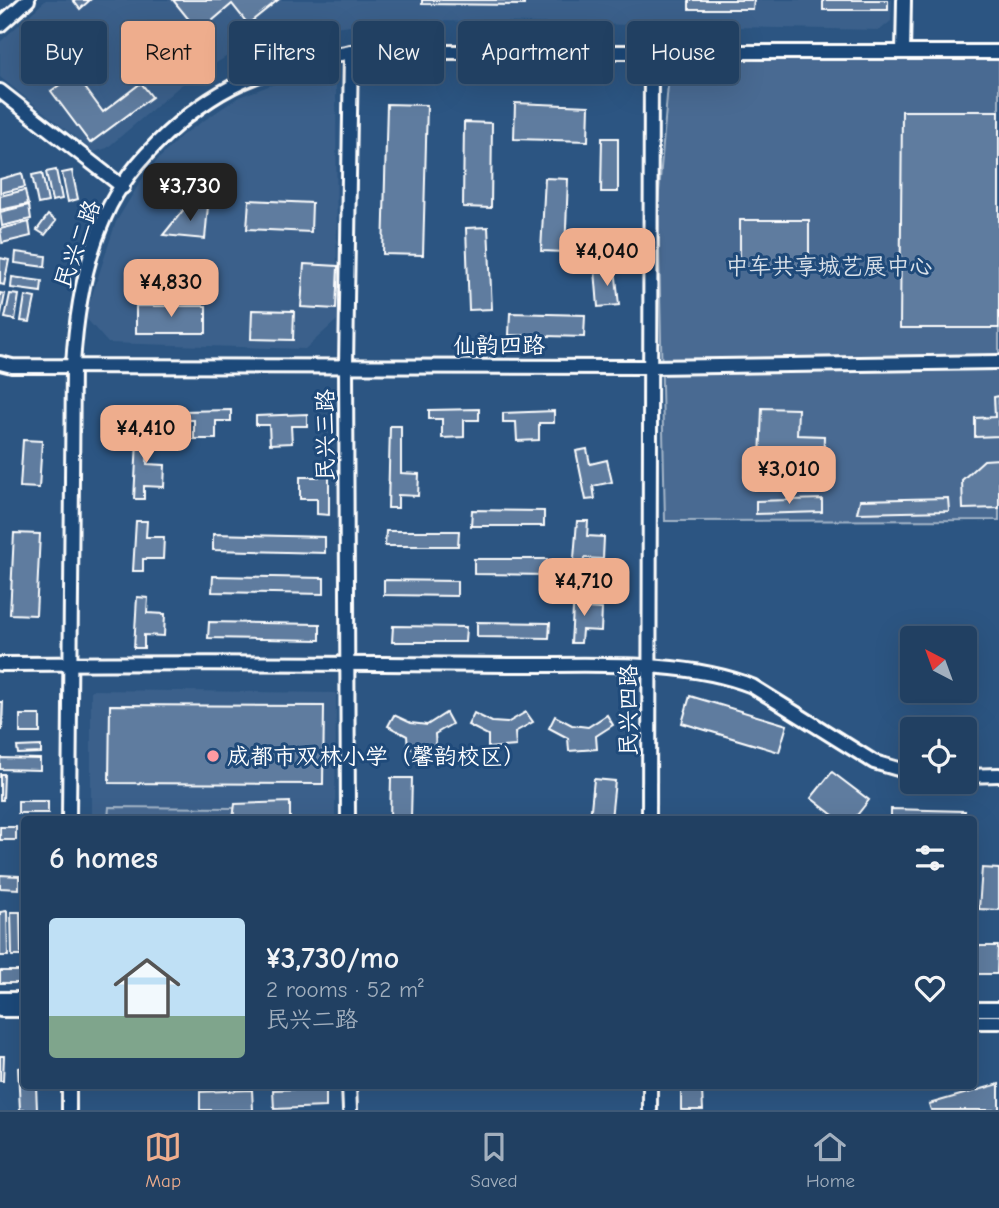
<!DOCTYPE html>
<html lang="en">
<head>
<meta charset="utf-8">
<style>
	:root { --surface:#214062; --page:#2d4b6b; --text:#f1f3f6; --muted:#a2afbe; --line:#3e5977; --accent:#eead8d }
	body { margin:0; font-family:"Comic Neue","LXGW WenKai TC",sans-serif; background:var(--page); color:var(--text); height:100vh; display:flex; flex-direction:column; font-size:26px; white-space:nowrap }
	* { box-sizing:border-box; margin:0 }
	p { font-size:23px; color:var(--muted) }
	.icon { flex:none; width:38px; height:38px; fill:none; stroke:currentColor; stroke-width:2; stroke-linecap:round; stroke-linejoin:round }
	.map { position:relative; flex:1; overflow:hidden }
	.sheet { position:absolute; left:21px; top:816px; width:956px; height:273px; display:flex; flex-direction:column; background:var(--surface); border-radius:7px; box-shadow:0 7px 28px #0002,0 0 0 2px var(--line) }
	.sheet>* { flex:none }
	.hud { position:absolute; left:21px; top:21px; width:957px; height:63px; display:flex; gap:14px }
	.needle { width:46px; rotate:319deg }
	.buttons { position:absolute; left:900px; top:626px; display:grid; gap:14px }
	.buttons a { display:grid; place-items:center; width:77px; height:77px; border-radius:7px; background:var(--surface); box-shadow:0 7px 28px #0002,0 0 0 2px var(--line); font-size:35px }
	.price { position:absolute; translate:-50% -60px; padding:0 16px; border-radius:14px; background:var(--accent); color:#111; font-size:23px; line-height:46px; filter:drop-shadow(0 2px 4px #0008) }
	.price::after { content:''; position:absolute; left:50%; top:42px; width:21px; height:16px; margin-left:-10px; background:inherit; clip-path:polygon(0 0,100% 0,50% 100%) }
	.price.on { background:#222; color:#fff }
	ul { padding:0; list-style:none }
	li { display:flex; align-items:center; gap:21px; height:175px; padding:0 28px }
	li+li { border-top:2px solid var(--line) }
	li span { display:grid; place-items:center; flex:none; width:196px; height:140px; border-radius:7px; color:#555 }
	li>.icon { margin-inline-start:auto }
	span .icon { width:84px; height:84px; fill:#fffc; stroke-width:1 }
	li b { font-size:30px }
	h2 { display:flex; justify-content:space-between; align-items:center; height:84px; padding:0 28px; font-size:30px }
	.tag { padding:0 24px; border-radius:7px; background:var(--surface); box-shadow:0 7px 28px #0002,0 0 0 2px var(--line); font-size:24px; line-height:63px }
	.tag.on { background:var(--accent); color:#111 }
	.dock { display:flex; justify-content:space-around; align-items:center; height:98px; border-top:2px solid var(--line); background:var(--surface); font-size:19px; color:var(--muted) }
	.dock a { display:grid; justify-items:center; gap:4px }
	.dock .on { color:var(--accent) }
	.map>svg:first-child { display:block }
</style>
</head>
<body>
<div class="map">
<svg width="999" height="1110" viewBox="0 0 999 1110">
	<rect width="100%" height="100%" fill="#2c5582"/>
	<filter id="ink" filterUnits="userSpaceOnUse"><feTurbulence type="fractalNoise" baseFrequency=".0143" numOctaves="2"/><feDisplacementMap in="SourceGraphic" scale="14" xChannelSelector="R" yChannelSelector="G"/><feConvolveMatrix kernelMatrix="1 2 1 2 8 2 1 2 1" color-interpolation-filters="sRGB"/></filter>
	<g filter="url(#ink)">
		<g fill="#3b618b">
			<polygon points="46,0 892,0 891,21 880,30 435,21 381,22 304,30 229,55 181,85 107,148 94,152 0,77 0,42"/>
			<polygon points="336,68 337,320 305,349 108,343 85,317 116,222 147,171 181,136 239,97 312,70"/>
			<polygon points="91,690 336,693 335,819 91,819"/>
		</g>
		<g fill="#486b92" stroke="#a4b5c8" stroke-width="2">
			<polygon points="999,56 999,520 665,521 658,204 670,60"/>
			<polygon points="109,807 234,808 234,819 108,819"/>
		</g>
		<g fill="#5e7c9f" stroke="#fff" stroke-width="2">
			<polygon points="73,0 90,0 80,9"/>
			<polygon points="173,0 278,0 248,24 232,4 199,32"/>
			<polygon points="422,0 524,0 524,5 422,4"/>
			<polygon points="689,0 754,0 753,9 689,9"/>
			<rect x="823" y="0" width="65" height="10"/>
			<polygon points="75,74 103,112 141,83 152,97 90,143 51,91"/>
			<polygon points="515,103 589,106 588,141 514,139"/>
			<polygon points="387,104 427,105 423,255 383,254"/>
			<polygon points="902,111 999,111 999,328 900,328"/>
			<polygon points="464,122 492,123 491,208 463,207"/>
			<polygon points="602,138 618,138 618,192 601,192"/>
			<polygon points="56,170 62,199 52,201 46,172"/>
			<polygon points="72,171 78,199 68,202 62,173"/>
			<polygon points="22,173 25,187 0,193 0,179"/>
			<polygon points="42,173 48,202 38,204 32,175"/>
			<polygon points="545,178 568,179 565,252 541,251"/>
			<polygon points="25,190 28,204 0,210 0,196"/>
			<polygon points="249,200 312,203 311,232 247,229"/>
			<polygon points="188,204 208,206 205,239 163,235"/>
			<polygon points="29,205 31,219 2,226 0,212"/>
			<polygon points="48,215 56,221 45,235 37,230"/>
			<polygon points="740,220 809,220 809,267 740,268"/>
			<polygon points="29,222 31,236 2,243 0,229"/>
			<polygon points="488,227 492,309 469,310 466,228"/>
			<polygon points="16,252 46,256 45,267 15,263"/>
			<polygon points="0,258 9,260 4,285 0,284"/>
			<polygon points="304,264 338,266 336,309 301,307"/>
			<polygon points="615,268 619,305 598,307 595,270"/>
			<polygon points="12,277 42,281 41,292 11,288"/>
			<polygon points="0,293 5,294 0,319"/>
			<polygon points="10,294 19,295 15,320 5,318"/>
			<polygon points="25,296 35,298 30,322 21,321"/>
			<rect x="136" y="306" width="70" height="27"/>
			<polygon points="252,310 294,311 293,340 251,339"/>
			<polygon points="510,313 585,315 584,337 509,335"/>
			<polygon points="999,396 999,436 975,437 975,418 995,417 994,397"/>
			<polygon points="762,408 798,409 797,435 824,436 823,473 801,473 801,461 760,460"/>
			<polygon points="479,409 479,420 464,420 464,437 442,438 442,419 429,419 429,410"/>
			<polygon points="231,410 231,421 216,421 216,439 194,439 194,420 181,420 181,411"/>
			<polygon points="554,411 554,423 539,423 539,440 517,441 516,422 503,422 503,413"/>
			<polygon points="307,414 307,426 291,426 292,443 270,444 269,425 256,425 256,416"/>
			<polygon points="138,422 149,422 147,464 165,465 164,487 144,486 144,499 134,499"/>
			<polygon points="390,426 401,426 401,473 419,474 418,496 398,495 398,508 388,508"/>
			<polygon points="23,440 42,441 39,488 20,487"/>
			<polygon points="587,449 590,464 607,460 612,482 593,486 595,499 586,500 576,451"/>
			<polygon points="999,459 999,508 963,509 962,480 984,460"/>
			<polygon points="319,464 329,464 329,515 317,514 317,499 300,499 300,477 319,477"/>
			<polygon points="948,498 949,511 857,513 860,500"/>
			<polygon points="822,499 822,512 756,514 756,501"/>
			<polygon points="472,510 544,511 544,526 471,526"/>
			<polygon points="136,521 147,521 146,537 164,537 163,559 143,559 143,571 133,571"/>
			<polygon points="577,521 588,521 587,536 604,537 603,559 584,558 583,571 573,571"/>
			<polygon points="386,531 459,531 458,546 385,546"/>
			<polygon points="14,533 40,534 36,615 10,614"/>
			<polygon points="213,534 325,537 325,553 213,550"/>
			<polygon points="474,559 547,559 547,575 474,574"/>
			<polygon points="213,576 324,578 324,594 212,592"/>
			<polygon points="384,580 457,581 457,596 384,595"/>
			<polygon points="574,592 586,593 585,608 602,609 601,631 582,630 581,643 571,643"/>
			<polygon points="137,597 148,598 147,613 165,614 164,636 144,635 144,648 134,648"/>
			<polygon points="209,622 320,624 320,640 208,638"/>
			<polygon points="477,622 550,623 549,638 477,637"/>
			<polygon points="393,626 466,627 465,642 392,642"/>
			<polygon points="690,696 787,725 779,752 682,723"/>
			<polygon points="0,702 3,702 2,730 0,730"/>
			<polygon points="110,705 324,706 323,784 109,783"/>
			<polygon points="526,712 533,722 515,732 516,746 488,748 488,735 468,725 474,713 492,722 507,723"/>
			<polygon points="446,713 452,724 435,734 436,748 408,749 407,736 388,726 394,715 411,723 427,725"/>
			<rect x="20" y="715" width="20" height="18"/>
			<polygon points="607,715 613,725 596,736 597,749 569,751 568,738 549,728 555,716 572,725 588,727"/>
			<polygon points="41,746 41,753 18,754 17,747"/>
			<polygon points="0,758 40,759 40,770 0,769"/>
			<polygon points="832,772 869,800 854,819 838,819 811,798"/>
			<polygon points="0,774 4,774 3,800 0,800"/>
			<polygon points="391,778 412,778 411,819 390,819"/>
			<polygon points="594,779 615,781 611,819 590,819"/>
			<rect x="18" y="801" width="30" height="12"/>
			<polygon points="290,802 290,819 233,819 235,804"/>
			<polygon points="891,809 965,811 964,819 891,819"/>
			<rect x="0" y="827" width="16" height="13"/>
			<polygon points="982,868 999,869 999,910 979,909"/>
			<polygon points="0,875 19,876 19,889 0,888"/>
			<polygon points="7,911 8,956 0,956 0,912"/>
			<polygon points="11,912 20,912 21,956 12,956"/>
			<polygon points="973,946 998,946 997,974 973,974"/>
			<rect x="0" y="971" width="20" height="12"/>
			<polygon points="0,1056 4,1056 3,1081 0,1081"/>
			<polygon points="24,1067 24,1085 36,1085 37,1110 20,1110 18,1068"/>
			<polygon points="999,1084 999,1110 931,1110 929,1104"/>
			<polygon points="681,1085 707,1085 702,1091 703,1110 681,1110"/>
			<polygon points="326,1088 326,1107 274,1109 273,1090"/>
			<polygon points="252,1090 253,1110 200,1110 200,1092"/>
		</g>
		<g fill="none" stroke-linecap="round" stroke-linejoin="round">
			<defs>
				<g id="minor">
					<polyline points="0,25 28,0"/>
					<polyline points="903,52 904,0"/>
					<polyline points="0,91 123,187"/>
					<polyline points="0,363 12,366 651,367 999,362"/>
					<path d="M0 664C170 663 340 663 510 665 585 666 682 658 752 686L874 762 912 773"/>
					<polyline points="964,776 999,775"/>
					<path d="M69 819 73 365C76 314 84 263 105 216 130 159 196 99 254 77 285 65 318 58 351 52H999"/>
					<polyline points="348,819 346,365 351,52"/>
					<polyline points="649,819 651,51"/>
					<polyline points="0,999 24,999"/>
					<polyline points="973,1009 999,1009"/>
					<polyline points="0,1010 24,1010"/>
					<polyline points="973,1022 999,1022"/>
					<polyline points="349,1085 350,1110"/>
					<polyline points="69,1110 69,1085"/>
					<polyline points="650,1110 650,1085"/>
				</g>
			</defs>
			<use href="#minor" stroke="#fff" stroke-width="18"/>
			<use href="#minor" stroke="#1f4a7a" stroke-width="12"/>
		</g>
	</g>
	<circle fill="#ff9aa2" stroke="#1f4a7a" stroke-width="2.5" cx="213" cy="756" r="7"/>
	<g text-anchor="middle" stroke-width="6" stroke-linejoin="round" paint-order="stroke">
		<g font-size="23" fill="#fff" stroke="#1f4a7a">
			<text transform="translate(77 244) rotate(-70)" y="8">民兴二路</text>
			<text x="499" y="353">仙韵四路</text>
			<text transform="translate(325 435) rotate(-90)" y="8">民兴三路</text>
			<text transform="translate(628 710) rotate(-90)" y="8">民兴四路</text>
		</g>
		<g font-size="23" fill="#dae1e9" stroke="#1f4a7a">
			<text x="829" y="274">中车共享城艺展中心</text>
		</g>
		<g font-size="23" fill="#fff" stroke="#1f4a7a" text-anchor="start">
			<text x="227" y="764">成都市双林小学（馨韵校区）</text>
		</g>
	</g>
</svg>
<div class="buttons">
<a><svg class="needle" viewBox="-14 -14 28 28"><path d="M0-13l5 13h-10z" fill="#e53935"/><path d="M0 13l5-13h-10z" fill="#a2afbe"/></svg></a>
<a><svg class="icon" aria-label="locate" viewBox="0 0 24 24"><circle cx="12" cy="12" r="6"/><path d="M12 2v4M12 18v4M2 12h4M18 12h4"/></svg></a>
</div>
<b class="price on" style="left:190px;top:223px">¥3,730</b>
<b class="price" style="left:607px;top:288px">¥4,040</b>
<b class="price" style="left:171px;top:319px">¥4,830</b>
<b class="price" style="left:146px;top:465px">¥4,410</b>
<b class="price" style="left:789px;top:506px">¥3,010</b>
<b class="price" style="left:584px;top:618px">¥4,710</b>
<div class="hud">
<a class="tag">Buy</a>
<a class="tag on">Rent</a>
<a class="tag">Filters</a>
<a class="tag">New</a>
<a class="tag">Apartment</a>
<a class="tag">House</a>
</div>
<section class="sheet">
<h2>6 homes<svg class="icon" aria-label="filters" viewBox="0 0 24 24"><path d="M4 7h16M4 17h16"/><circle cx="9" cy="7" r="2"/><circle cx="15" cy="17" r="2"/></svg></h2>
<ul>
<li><span style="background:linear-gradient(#bfe0f5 70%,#7fa58c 0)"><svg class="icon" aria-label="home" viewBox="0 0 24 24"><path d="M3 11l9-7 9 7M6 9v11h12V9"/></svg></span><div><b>¥3,730/mo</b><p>2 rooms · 52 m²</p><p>民兴二路</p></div><svg class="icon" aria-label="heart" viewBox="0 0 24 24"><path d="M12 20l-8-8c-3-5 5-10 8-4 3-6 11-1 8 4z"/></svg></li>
</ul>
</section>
</div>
<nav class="dock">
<a class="on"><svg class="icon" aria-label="map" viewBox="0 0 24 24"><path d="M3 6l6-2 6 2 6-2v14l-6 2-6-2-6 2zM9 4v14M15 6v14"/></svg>Map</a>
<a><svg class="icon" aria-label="saved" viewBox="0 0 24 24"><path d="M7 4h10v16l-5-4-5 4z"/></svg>Saved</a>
<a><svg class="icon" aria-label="home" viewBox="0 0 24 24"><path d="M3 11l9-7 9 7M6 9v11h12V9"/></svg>Home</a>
</nav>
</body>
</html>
